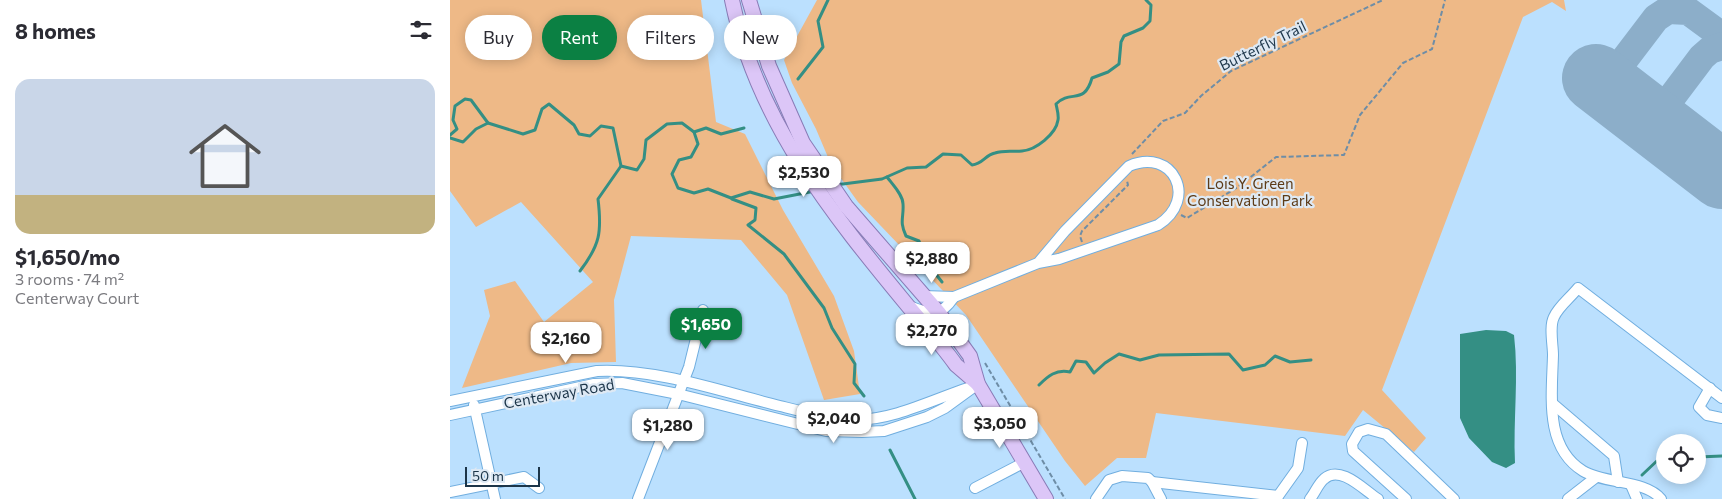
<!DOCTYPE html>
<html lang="en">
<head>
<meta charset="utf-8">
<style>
	:root { --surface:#fff; --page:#f7f7f7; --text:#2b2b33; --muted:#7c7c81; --accent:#0b8043 }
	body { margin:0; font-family:Commissioner,sans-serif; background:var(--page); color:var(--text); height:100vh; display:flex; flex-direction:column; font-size:19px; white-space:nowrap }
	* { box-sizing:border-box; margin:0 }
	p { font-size:16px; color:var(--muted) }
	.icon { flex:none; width:28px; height:28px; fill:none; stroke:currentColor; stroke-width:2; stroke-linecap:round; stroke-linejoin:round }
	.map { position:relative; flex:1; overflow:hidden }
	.sheet { display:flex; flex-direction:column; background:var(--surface); width:450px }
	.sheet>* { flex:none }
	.banner { position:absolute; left:15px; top:15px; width:475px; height:45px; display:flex; gap:10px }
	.controls { position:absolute; left:1206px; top:434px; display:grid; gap:10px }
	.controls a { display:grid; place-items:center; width:50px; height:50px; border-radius:50%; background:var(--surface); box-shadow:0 2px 12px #0003; font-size:25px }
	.scale { position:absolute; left:15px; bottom:12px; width:75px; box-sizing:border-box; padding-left:5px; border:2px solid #1c3549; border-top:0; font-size:14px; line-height:18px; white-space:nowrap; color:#1c3549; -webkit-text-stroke:4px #dee9f4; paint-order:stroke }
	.price { position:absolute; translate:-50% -42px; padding:0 11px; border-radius:10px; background:#fff; color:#222; font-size:16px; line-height:32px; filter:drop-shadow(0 1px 2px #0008) }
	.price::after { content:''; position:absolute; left:50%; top:30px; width:15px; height:11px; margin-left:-8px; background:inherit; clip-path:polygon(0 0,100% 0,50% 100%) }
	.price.selected { background:var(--accent); color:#fff }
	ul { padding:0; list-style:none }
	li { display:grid; align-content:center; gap:10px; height:265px; padding:0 15px }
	li span { display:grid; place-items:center; height:155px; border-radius:15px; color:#555 }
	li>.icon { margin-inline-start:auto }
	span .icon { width:90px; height:90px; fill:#fffc; stroke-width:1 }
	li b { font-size:21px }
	h2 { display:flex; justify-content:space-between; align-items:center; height:60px; padding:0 15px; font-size:21px }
	.tag { padding:0 18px; border-radius:22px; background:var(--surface); box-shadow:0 2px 12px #0003; font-size:18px; line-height:45px }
	.tag.selected { background:var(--accent); color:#fff }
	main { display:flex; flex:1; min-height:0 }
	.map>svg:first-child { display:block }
</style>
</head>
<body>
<main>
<section class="sheet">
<h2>8 homes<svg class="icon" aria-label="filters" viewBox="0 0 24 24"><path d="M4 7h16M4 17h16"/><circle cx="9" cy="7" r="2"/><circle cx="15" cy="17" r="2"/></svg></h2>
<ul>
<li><span style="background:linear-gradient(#c9d6e8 75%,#c2b280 0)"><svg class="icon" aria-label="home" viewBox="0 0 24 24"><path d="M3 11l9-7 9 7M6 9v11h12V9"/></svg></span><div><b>$1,650/mo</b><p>3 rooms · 74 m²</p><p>Centerway Court</p></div></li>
</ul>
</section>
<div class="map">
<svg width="1272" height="499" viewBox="0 0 1272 499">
	<rect width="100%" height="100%" fill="#bbe0fe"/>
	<g fill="#eeb987">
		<polygon points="0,0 251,0 266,122 295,134 333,210 384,296 404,351 410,394 374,400 337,295 291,240 181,236 164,300 166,362 121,363 12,388 40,316 34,290 65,281 94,322 143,282 71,202 26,227 0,191"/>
		<polygon points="367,0 1114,0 1116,11 1102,2 1073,17 932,390 976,438 964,452 913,410 895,436 706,413 696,458 667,458 635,486 615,461 516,315 408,202 390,177 380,162 366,129 342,83 334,60"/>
	</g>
	<path fill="#348f84" d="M1036 330 1056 331 1064 335C1069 377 1063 420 1065 463L1056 468 1042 462 1019 438 1010 418V334Z"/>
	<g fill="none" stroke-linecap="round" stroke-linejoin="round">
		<g stroke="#348f84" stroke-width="3">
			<polyline points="348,79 373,47 368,21 378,0"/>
			<polyline points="244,132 256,128 271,134 294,128"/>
			<polyline points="0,135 7,129 3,120 5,106 15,99 21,100 38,123"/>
			<polyline points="0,138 13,142 26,129 38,123 73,134 85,130 92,109 99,104 124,125 129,134 140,136 151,126 163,128 171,166 187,170 194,159 196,140 217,124 232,123 244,132 248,144 241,157 229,160 222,174 228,188 244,193 258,189 281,198 300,192 324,199 365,191"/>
			<path d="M437 177C443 185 453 195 453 204 454 218 449 221 456 236L469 241 477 263 492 282"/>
			<path d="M385 185 432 179 457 168 476 167 493 154 511 155 522 165C533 164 535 155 545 153 554 150 562 152 572 151 586 150 606 134 608 120 609 115 607 109 606 104 621 89 634 106 642 78L658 72 669 64 671 42 674 36 693 28 700 21 701 5 696 0"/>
			<polyline points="282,199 306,208 305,220 298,225 334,254 374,308 382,328 405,364 404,383 414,396"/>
			<path d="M130 271C150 245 152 232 148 199L171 166"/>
			<path d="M589 385C598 376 606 369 620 372L626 361 636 362 644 373 655 363 669 354 690 360 709 355 779 354 793 370 815 365 825 356 840 362 861 360"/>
			<polyline points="440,450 465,499"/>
			<polyline points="1248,457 1272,456"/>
			<polyline points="1192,475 1210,458 1215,460"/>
		</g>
		<g stroke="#8caec9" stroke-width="28">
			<polyline points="1155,85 1206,18 1218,10 1238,11 1272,36"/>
			<polyline points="1203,122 1252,57 1260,50 1272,46"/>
		</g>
		<polyline stroke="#8caec9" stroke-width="68" points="1146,78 1272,175"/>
		<defs>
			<g id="minor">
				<path d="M473 296 504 297 588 263 609 259 708 225C749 199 723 147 679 166L615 231 588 263"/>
				<path d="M459 306C481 315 490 318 504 297"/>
				<polyline points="1260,388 1249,407 1257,415 1272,418"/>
				<path d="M0 401 147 371C206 368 273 392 330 406 354 412 380 419 405 420 443 420 482 400 518 388"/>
				<polyline points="1102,403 1164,456 1168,482"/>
				<polyline points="24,405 45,499"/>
				<polyline points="0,415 144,384 172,383 228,394 376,431 412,432 434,431 477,417 495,408 528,384"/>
				<polyline points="702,482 828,496"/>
				<polyline points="1181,485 1187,499"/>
				<polyline points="525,488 575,462"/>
				<polyline points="0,492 74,477 89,488"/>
				<polyline points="188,499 239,367 253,310"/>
				<polyline points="646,499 659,480 672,476 698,478 702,482 711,499"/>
				<polyline points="826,499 848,468 852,443"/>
				<path d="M860 499C865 493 868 484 874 479 890 464 914 490 928 499"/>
				<polyline points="956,499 903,451 902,444 909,432 918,429 936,434 1004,499"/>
				<polyline points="1118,499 1145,478"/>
				<path d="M1211 499C1196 480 1155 484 1133 471 1094 447 1102 395 1103 355 1103 345 1099 326 1104 317 1108 307 1121 297 1128 288L1272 398"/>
			</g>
			<g id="major">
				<path d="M282 0C306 120 382 214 458 306 474 325 491 344 506 365L528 384"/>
				<polyline points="299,0 319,66 353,143 396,206 489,313 520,356 528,384 596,499"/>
			</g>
		</defs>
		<use href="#minor" stroke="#71aedf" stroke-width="12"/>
		<use href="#major" stroke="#897bb6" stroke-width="16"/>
		<g stroke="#6e8da6" stroke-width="2" stroke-dasharray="5 2.5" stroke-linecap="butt">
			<polyline points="682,154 713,121 735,113 751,96 781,71 933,0"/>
			<polyline points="731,215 737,218 788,187 826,157 894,155 910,115 953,63 982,49 995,0"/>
			<polyline points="632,242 630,236 632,231 678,185 677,181"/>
			<polyline points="535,363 615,499"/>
		</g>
		<use href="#minor" stroke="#fff" stroke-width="10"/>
		<use href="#major" stroke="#dcc6f7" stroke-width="14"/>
	</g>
	<g text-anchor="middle" stroke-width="4.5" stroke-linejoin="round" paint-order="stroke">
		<g font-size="15" fill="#1c3549" stroke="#dee9f4">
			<text transform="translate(813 46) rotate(-26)" y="5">Butterfly Trail</text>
			<text transform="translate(109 394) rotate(-10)" y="5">Centerway Road</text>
		</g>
		<g font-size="15" fill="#5d3b17" stroke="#dee9f4">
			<text x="800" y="189">Lois Y. Green<tspan x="800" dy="17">Conservation Park</tspan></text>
		</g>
	</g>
</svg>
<div class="controls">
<a><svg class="icon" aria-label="locate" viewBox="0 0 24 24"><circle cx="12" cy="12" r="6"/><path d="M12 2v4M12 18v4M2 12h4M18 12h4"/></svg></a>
</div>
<div class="scale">50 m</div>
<b class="price" style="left:354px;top:198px">$2,530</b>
<b class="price" style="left:482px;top:284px">$2,880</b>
<b class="price selected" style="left:256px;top:350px">$1,650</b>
<b class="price" style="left:482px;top:356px">$2,270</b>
<b class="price" style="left:116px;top:364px">$2,160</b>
<b class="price" style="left:384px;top:444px">$2,040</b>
<b class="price" style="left:550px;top:449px">$3,050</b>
<b class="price" style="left:218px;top:451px">$1,280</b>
<div class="banner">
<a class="tag">Buy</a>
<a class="tag selected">Rent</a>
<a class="tag">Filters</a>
<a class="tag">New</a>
</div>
</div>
</main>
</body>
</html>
